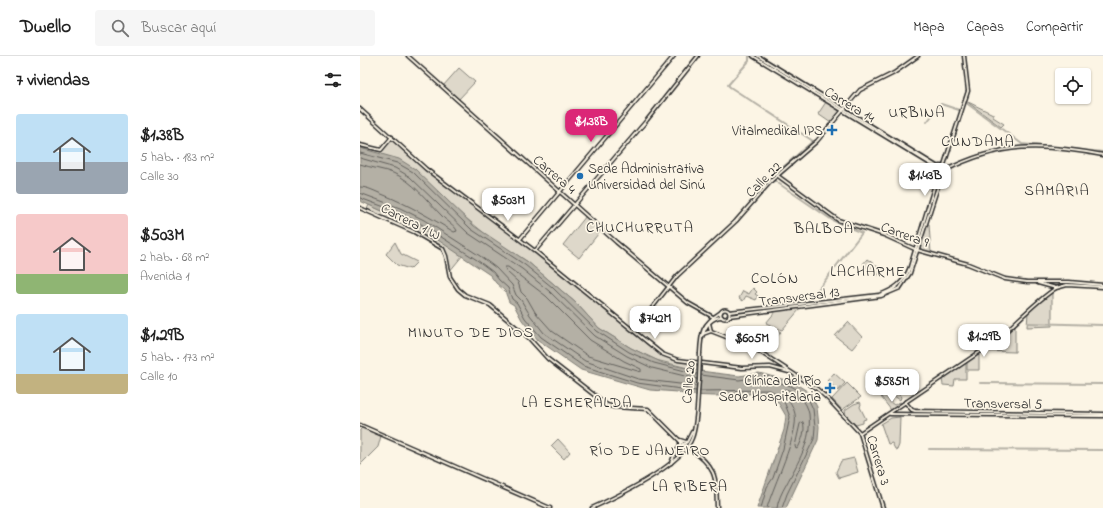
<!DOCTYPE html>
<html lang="es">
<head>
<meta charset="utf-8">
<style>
	:root { --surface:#fff; --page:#f6f6f6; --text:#222; --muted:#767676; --line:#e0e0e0; --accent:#db2777 }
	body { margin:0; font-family:"Indie Flower",sans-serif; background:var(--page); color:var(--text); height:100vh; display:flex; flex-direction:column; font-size:15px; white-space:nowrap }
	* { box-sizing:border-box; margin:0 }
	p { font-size:13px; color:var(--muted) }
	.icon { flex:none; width:22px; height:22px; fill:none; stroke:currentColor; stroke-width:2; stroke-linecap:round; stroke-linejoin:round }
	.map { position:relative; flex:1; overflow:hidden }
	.details { display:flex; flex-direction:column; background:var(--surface); width:360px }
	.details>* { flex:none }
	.fabs { position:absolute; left:695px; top:12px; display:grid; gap:8px }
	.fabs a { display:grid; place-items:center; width:36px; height:36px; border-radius:4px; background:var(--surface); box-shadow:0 1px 3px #0004; font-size:20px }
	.price { position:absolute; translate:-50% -34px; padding:0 9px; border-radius:8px; background:#fff; color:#222; font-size:13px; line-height:26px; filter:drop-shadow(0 1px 2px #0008) }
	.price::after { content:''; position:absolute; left:50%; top:24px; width:12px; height:9px; margin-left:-6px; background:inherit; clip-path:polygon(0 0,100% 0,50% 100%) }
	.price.selected { background:var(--accent); color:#fff }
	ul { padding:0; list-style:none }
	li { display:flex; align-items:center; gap:12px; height:100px; padding:0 16px }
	li span { display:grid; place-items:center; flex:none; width:112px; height:80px; border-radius:4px; color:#555 }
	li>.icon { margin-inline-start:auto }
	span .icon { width:48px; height:48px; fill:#fffc; stroke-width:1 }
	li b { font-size:17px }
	h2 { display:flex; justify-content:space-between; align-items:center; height:48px; padding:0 16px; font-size:17px }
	header { display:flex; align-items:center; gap:24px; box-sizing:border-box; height:56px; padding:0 20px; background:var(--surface); border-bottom:1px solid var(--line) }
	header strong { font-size:19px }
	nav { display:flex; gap:22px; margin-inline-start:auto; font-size:14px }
	.search { width:280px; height:36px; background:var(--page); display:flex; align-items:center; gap:10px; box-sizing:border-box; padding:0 14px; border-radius:4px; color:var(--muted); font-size:15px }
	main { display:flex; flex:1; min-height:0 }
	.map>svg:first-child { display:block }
</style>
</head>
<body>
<header>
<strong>Dwello</strong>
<div class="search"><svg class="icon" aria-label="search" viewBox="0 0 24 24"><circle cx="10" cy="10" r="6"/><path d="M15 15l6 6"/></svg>Buscar aquí</div>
<nav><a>Mapa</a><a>Capas</a><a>Compartir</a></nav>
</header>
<main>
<section class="details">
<h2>7 viviendas<svg class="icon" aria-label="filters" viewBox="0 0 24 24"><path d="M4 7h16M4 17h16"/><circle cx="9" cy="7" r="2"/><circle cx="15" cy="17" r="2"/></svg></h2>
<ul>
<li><span style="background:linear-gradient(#bfe0f5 60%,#9aa5b1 0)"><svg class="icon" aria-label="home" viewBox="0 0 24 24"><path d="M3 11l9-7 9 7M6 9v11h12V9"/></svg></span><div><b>$1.38B</b><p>5 hab. · 183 m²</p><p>Calle 30</p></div></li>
<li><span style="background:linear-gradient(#f6c9c9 75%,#8fb573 0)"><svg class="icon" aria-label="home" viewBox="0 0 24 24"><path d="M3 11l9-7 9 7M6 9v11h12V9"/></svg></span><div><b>$503M</b><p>2 hab. · 68 m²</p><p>Avenida 1</p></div></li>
<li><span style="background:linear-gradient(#bfe0f5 75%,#c2b280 0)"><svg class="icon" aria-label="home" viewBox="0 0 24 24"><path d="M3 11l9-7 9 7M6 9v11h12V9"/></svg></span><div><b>$1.29B</b><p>5 hab. · 173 m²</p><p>Calle 10</p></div></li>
</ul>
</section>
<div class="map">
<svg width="743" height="452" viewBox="0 0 743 452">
	<rect width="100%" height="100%" fill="#fcf5e5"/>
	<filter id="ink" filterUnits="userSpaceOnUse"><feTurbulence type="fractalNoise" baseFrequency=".025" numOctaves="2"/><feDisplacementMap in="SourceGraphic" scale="8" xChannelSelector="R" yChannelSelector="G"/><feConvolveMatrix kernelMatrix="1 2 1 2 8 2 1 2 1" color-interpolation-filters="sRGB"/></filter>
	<g filter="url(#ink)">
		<g fill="#ded8ca" stroke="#84827a">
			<polygon points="99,12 115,26 98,44 83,30"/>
			<polygon points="606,45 633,58 633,61 644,68 641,71"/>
			<polygon points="466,46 481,56 471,67 458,58"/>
			<polygon points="32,82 50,101 175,195 300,299 318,305 337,306 336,314 296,304 271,292 239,272 216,247 168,206 130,182 94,152 14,97 0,92 0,89 21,94"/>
			<polygon points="9,149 60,172 103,199 89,216 84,193 57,176 7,153"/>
			<polygon points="226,160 242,173 219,202 203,189"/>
			<polygon points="566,168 569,168 571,197 558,193"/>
			<polygon points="35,186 41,198 57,206 50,213 37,209 26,198"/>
			<polygon points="507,203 522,214 517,220 503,208"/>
			<polygon points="393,232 397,236 395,238 398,240 396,244 386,240 383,245 379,242 383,235 389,238"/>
			<polygon points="692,234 692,270 667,271 668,256 687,237"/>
			<polygon points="437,252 439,254 422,274 406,267 416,255"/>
			<polygon points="488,266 502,281 492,293 475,280"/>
			<polygon points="655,269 655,296 621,295"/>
			<polygon points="411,271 421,276 410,289 397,279 400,276 405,279"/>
			<polygon points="619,298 619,314 607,314 607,305"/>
			<polygon points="606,307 606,323 595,323 594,330 583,329 582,323"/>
			<polygon points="474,317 485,327 478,335 467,325"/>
			<polygon points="487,327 501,341 482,354 472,343"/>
			<polygon points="530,333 537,336 541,341 540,344 534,340 530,346 534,349 540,346 542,347 531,354 521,341"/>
			<polygon points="500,346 501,348 500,351 506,363 503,364 503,367 496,369 486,361 485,354 494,348"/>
			<polygon points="540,361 539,389 537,394 535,393 532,387 528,388 521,368 531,362"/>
			<polygon points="2,372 21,380 18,391 0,409 0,374"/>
			<polygon points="198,383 210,396 204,403 191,390"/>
			<polygon points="494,402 498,416 479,422 476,416 481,405"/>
		</g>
		<polygon fill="#b4b0a5" stroke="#7d7b74" points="0,92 39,103 55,113 114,170 168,206 216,247 239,272 271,292 303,307 340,315 379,320 399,317 433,326 450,337 457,351 459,371 458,384 426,452 397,452 424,374 426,360 415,341 402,337 355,340 325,339 318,336 290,334 221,314 178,284 162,264 154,249 149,246 145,235 136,227 130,219 60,172 0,145"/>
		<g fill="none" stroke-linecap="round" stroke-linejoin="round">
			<g stroke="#62605c" stroke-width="1">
				<polyline points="0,97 37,107 53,116 111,173 165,209 192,231 237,275 269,296 294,307 337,318"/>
				<polyline points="0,102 35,112 50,121 108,177 162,213 189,235 235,280 267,300 292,312 337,323"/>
				<path d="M0 108C11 112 23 113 33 117 53 125 67 145 82 160 86 165 95 169 97 175L94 176C71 162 49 149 24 139 16 136 8 131 0 131"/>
				<polyline points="0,137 40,152 64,164 120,200 136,212 152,229 156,239 161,244 170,259 184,277 225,305 278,323 336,330"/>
				<polyline points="0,142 38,156 61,168 117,204 133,216 139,224 148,232 152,243 157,247 165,262 181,281 223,310 277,327 336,335"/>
				<polygon points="145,211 148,211 186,240 230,284 264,305 281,313 281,316 228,300 192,275 175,256 167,242 161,236 158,226 147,216"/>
				<polyline points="341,319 379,324 399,321 431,330 447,340 453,353 455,371 454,383 427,438 422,452"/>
				<polyline points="340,335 410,334 419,339 425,348 430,361 423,393 413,422 407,431 401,452"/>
				<path d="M443 366C446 374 442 384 438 392L436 393 435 390 440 368Z"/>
				<path d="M407 452C413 430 439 378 435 358 433 349 428 343 423 336L425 333C437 336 447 345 449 358 452 385 438 406 426 429 422 436 418 444 417 452"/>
			</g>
			<g stroke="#b4b0a5" stroke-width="2">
				<polyline points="389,0 389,5 368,29 370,31 453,85 413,120"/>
				<polyline points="605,46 662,88 743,96"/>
				<polyline points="567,66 581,48 599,54"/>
				<polyline points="415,125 472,164 502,177 449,245"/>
				<polyline points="668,267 743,269"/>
				<polyline points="620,327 743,328"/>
				<polyline points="569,393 743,394"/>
			</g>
			<defs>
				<g id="tertiary">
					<polyline points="48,0 256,186 328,247 353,261"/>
					<polyline points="0,53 66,113 175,195 302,298 318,304 382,312 410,311 429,316"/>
					<polyline points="0,89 21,94 32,81"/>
					<polyline points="583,112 608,35 604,0"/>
					<path d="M584 115C640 86 682 87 743 99"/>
					<polyline points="418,120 478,164 524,179 557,194 608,208 645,223 667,226 709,226 743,229"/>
					<polyline points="0,152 54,176 83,193 86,200 90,221 98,233 105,239 130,249 168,281 188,303 247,349 254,351 288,353 323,388"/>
					<polyline points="160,183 314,0"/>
					<polyline points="175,195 287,64 338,0"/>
					<polyline points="678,227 696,232 707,229 743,231"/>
					<polyline points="349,267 351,275"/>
					<polyline points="274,275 317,220 376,165 412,124 457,85 500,34 534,17 558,0"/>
					<polyline points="343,278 351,275 394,292 457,333 469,344 500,377 523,452"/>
					<polyline points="545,346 552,354 555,355 743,358"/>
					<polyline points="530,358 743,360"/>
					<path d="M500 377 630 289C653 271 672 248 696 232"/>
					<path d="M328 390C356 414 356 415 357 452"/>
				</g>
				<g id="secondary">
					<polyline points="393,0 577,112"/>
					<polyline points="398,0 578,111"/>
					<circle cx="580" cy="114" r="4"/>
					<circle cx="365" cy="258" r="4.5"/>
					<path d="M369 256 519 239C534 234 544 227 550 211L578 118"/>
					<polyline points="369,260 521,240 540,232 550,217 582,118"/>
					<path d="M342 281C345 271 351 261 362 261"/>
					<path d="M340 297C341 276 342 268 361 256"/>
					<polyline points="0,369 190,452"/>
					<polyline points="320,390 320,384 326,386"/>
					<polyline points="311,407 316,395 327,386 332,376"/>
					<path d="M232 452C258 440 322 409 332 382 338 366 337 342 339 324"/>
				</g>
			</defs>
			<use href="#tertiary" stroke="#2b2b2b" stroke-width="5"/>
			<use href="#secondary" stroke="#2b2b2b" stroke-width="5"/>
			<use href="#tertiary" stroke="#fcf5e5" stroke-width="2"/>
			<use href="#secondary" stroke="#fcf5e5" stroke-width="2"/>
			<defs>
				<polyline id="secondary-bridge" points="339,324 340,297"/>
			</defs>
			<use href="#secondary-bridge" stroke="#2b2b2b" stroke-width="5" stroke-linecap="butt"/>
			<use href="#secondary-bridge" stroke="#fcf5e5" stroke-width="2"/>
		</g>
	</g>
	<g fill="#1f6fb2" stroke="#fcf5e5" stroke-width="1.5">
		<path d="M470 68h4v4h4v4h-4v4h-4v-4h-4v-4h4z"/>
		<circle cx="220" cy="120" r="4"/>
		<path d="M468 326h4v4h4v4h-4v4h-4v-4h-4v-4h4z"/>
	</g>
	<g text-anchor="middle" stroke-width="3.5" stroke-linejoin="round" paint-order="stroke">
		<g font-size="14" fill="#2b2b2b" stroke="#fcf5e5">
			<text transform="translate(490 48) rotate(31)" y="5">Carrera 14</text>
			<text transform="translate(195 118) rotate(41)" y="5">Carrera 4</text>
			<text transform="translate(403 123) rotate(-45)" y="5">Calle 22</text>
			<text transform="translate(51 165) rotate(27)" y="5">Carrera 1 W</text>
			<text transform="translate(545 178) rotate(20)" y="5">Carrera 9</text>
			<text transform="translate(439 240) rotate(-7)" y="5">Transversal 13</text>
			<text transform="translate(328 326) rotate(-85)" y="5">Calle 20</text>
			<text transform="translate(643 347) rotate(1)" y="5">Transversal 5</text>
			<text transform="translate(519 404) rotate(73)" y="5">Carrera 3</text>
		</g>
		<g font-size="14" fill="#2b2b2b" stroke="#fcf5e5" text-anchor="end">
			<text x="463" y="79">Vitalmedikal IPS</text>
			<text x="228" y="117" text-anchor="start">Sede Administrativa<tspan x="228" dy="16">Universidad del Sinú</tspan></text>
			<text x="461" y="329">Clínica del Río<tspan x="461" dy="16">Sede Hospitalaria</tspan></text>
		</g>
		<g font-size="15" letter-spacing="1" fill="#2b2b2b" stroke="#fcf5e5">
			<text x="557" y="61">URBINA</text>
			<text x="618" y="90">CUNDAMA</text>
			<text x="697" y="139">SAMARIA</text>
			<text x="280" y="176">CHUCHURRUTA</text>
			<text x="464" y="177">BALBOA</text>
			<text x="508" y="220">LACHARME</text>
			<text x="415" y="227">COLÓN</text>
			<text x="111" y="281">MINUTO DE DIOS</text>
			<text x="217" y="351">LA ESMERALDA</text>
			<text x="290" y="399">RÍO DE JANEIRO</text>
			<text x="330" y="435">LA RIBERA</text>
		</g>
	</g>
</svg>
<div class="fabs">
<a><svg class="icon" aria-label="locate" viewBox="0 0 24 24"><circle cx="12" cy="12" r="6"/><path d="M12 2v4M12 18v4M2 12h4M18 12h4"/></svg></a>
</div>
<b class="price selected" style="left:231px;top:87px">$1.38B</b>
<b class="price" style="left:565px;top:141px">$1.43B</b>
<b class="price" style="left:148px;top:166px">$503M</b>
<b class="price" style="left:295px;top:284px">$742M</b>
<b class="price" style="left:624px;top:302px">$1.29B</b>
<b class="price" style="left:392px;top:304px">$605M</b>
<b class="price" style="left:532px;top:347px">$585M</b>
</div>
</main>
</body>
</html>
